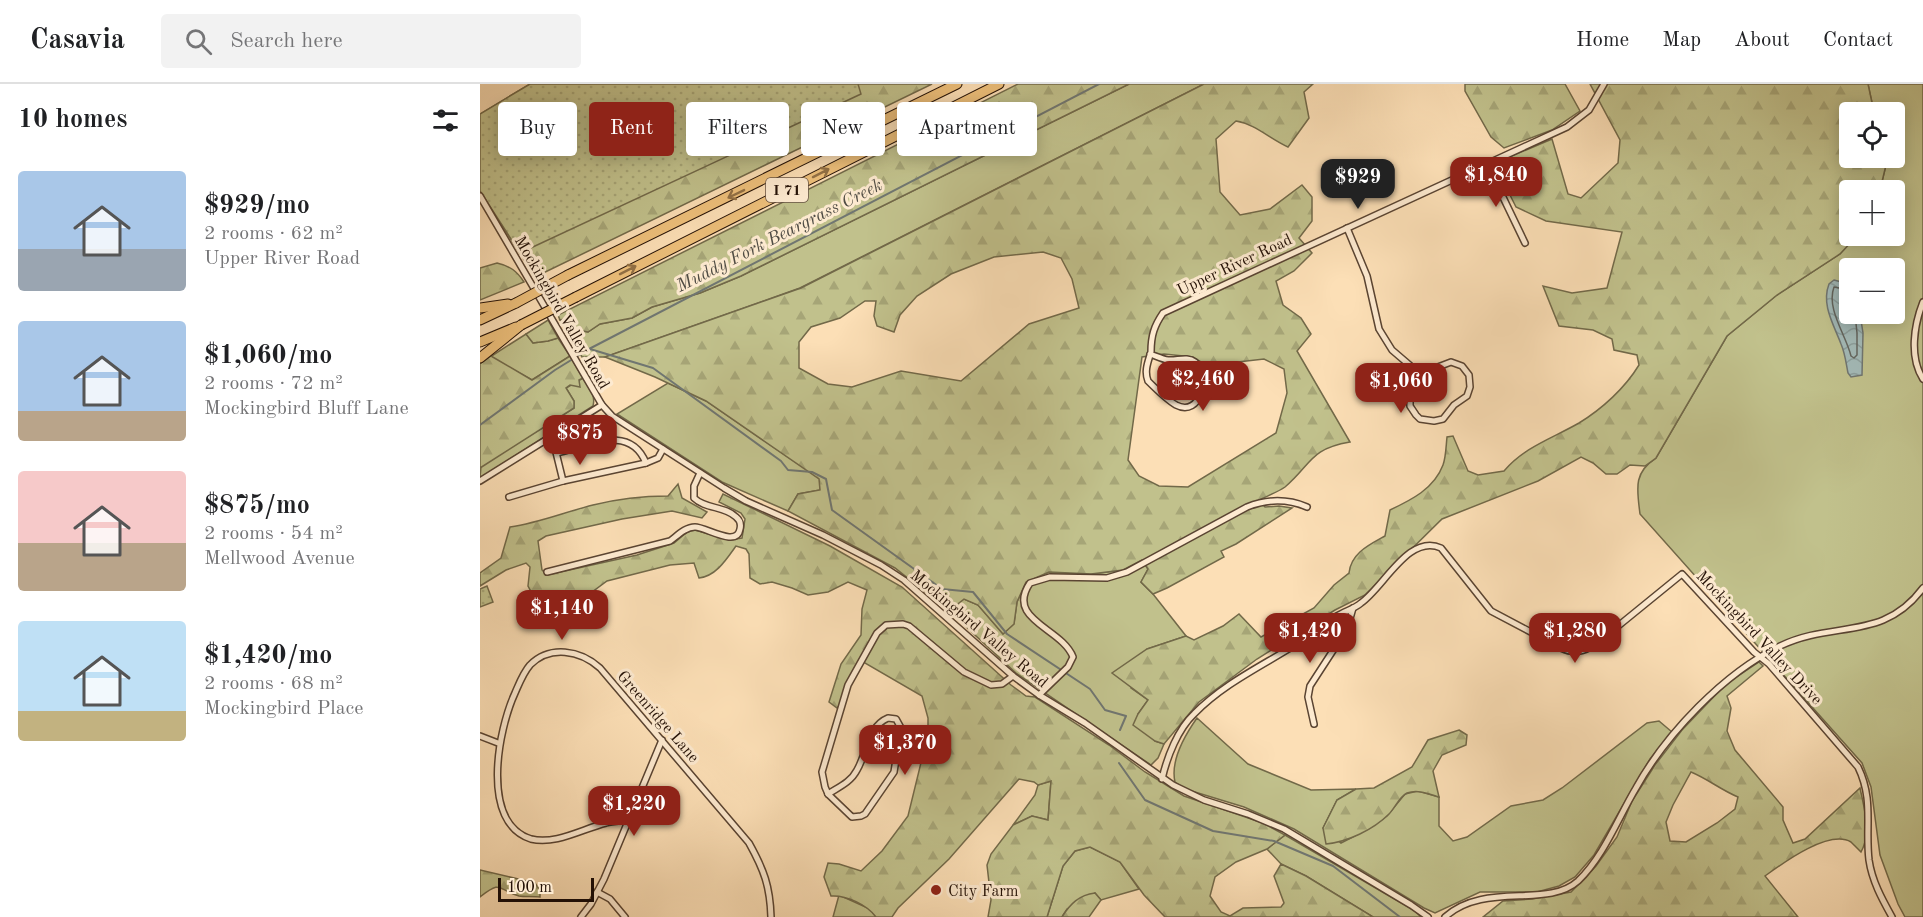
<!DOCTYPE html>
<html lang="en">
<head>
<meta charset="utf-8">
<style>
	:root { --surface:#fff; --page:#f2f2f2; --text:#202124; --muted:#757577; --line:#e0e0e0; --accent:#8f2418 }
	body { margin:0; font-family:"Old Standard TT",serif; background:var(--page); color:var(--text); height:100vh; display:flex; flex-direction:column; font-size:22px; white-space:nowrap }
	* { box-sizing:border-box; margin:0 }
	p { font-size:20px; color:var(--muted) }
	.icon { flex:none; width:33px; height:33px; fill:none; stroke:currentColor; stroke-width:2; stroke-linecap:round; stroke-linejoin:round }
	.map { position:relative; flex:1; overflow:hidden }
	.details { display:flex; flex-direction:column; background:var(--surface); width:480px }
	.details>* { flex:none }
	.hud { position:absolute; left:18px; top:18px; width:570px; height:54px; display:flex; gap:12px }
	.controls { position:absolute; left:1359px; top:18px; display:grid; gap:12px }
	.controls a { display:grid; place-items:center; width:66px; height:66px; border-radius:6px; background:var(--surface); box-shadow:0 3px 15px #0003; font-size:30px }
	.scale { position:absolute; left:18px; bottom:15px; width:96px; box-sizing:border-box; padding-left:6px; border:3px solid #241106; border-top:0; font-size:16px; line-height:21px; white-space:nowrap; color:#241106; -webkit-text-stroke:4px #fdead0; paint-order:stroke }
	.price { position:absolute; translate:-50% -51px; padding:0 14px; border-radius:12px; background:var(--accent); color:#fff; font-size:20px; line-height:39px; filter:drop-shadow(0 2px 3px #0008) }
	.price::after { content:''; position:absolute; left:50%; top:36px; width:18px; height:14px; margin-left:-9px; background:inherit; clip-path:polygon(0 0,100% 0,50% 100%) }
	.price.selected { background:#222; color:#fff }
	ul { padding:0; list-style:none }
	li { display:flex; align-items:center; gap:18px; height:150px; padding:0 18px }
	li span { display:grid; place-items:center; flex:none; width:168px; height:120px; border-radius:6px; color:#555 }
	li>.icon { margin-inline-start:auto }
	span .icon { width:72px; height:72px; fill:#fffc; stroke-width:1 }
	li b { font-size:26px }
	h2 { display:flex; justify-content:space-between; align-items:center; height:72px; padding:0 18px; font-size:26px }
	.pill { padding:0 21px; border-radius:6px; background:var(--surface); box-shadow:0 3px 15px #0003; font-size:21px; line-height:54px }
	.pill.selected { background:var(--accent); color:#fff }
	header { display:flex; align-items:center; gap:36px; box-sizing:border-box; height:84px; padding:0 30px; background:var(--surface); border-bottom:2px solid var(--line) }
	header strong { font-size:28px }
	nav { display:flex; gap:33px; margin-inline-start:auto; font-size:21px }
	.search { width:420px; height:54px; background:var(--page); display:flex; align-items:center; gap:15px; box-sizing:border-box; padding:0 21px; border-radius:6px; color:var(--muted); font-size:22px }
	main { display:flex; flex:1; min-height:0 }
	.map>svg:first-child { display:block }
</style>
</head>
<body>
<header>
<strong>Casavia</strong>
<div class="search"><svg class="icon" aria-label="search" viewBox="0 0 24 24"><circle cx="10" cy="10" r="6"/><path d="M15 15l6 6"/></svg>Search here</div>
<nav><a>Home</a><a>Map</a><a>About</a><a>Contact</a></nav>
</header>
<main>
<section class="details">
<h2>10 homes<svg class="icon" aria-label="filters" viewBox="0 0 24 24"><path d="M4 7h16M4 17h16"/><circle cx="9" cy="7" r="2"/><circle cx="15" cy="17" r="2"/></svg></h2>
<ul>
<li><span style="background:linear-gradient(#a9c7e8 65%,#9aa5b1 0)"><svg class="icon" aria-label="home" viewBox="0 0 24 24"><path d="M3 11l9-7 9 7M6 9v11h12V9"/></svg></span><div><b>$929/mo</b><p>2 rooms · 62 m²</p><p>Upper River Road</p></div></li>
<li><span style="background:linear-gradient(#a9c7e8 75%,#b9a48a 0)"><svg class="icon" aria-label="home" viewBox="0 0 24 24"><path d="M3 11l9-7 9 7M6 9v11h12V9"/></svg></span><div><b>$1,060/mo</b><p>2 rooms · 72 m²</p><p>Mockingbird Bluff Lane</p></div></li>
<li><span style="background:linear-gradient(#f6c9c9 60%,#b9a48a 0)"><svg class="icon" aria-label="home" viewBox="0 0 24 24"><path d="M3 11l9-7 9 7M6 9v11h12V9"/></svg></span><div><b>$875/mo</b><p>2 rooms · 54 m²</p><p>Mellwood Avenue</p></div></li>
<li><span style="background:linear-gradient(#bfe0f5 75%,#c2b280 0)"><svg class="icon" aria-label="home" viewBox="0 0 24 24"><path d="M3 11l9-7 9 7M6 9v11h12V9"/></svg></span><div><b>$1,420/mo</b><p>2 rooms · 68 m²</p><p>Mockingbird Place</p></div></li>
</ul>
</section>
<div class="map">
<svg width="1443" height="833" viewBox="0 0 1443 833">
	<defs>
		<pattern id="forest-firs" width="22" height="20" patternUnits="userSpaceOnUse" patternTransform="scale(1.5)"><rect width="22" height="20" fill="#c1c18c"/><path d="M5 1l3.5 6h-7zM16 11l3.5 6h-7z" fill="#a6a577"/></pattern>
		<pattern id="park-dots" width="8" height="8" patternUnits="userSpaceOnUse" patternTransform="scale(1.5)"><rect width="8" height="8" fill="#c1c18c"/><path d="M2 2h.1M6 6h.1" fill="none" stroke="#a6a577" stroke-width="1.8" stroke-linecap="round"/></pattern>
		<pattern id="water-waves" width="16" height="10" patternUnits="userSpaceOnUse" patternTransform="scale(1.5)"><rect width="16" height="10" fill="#a3bab8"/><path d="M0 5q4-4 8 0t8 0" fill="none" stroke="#8c9f9d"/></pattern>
	</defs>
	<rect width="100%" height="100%" fill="#fcdfb6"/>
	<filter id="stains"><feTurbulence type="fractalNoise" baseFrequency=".00333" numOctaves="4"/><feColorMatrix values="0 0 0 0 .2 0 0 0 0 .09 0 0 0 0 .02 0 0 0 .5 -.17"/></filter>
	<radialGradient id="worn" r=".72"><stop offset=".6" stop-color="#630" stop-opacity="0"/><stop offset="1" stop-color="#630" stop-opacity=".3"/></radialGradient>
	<g fill="#c1c18c" stroke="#726949" stroke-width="1.5" fill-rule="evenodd">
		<polygon points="649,0 724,0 320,204 125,273 102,273 96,263 96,252 80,236 84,235 98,246 108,248 120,240 152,234 172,223 220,209 261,192"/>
		<path d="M1388 0H1443V833H1425L1418 820 1400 771 1391 703 1382 679 1160 430C1157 405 1153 389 1176 374L1247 252 1297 211 1360 170 1376 152H1414V106H1400L1406 81 1404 74H1414V28H1394ZM1370 184H1414V230H1370Z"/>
		<polygon points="46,250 53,259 68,257 78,254 90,272 52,296 10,273"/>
		<path d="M103 294C109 303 116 311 113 322L0 394 1 382 94 324V317L86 304Z"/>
		<polygon points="188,299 226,317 340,395 340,406 318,410 308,427 242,398 137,330"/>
		<polygon points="662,476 668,485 661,498 673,510 706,552 667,565 651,604 668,616 658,630 675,657 684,660 678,674 671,681 536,589 469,527 484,515 498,521 523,550 534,540 537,518 546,497 569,488 611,490 643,486"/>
		<path d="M717 634 768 680 831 706 876 705 857 716 843 744 861 759 888 745 907 732 925 710 938 707 959 713V742L973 757 987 753 1031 722 1063 716 1082 704 1167 639 1179 637 1192 648 1170 675 1114 771 1095 793 1079 802 1057 808H1000L955 829 944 824 814 745 764 723 705 705 695 698C690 676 705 651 717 634Z"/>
		<polygon points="571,697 568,736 552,732 533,741 555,711 558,701"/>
		<polygon points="805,751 935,827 941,833 893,833 826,792 801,780 787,765"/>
		<polygon points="610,763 640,778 659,805 621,816 615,809 587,825 582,833 567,833 583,782 595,767"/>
		<polygon points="359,811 390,825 396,833 353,833"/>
	</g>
	<g fill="url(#forest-firs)" stroke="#726949" stroke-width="1.5" fill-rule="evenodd">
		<polygon points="50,0 452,0 55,193 0,107 0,30"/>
		<polygon points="538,0 649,0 261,192 220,209 172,223 152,234 120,240 108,248 98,246 84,235 80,236 78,231"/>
		<path d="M724 0H833L824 8 829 34 808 63C790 55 775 40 756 37L736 55 740 108 760 131 790 125 822 101 832 113V137L819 154 832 169 814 187 796 197 803 221 821 234 831 250 817 267 870 358C829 365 832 380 805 403 798 408 787 412 779 416L785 423 799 422 812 424 756 460 741 467 744 473 687 504 673 510 661 498 668 485 662 476 643 486 611 490 569 488 546 498 537 518 534 540 523 550 498 521 484 515 469 527 415 484 308 427 318 410 340 406 339 395 226 317 175 293 125 273 321 204ZM563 168 581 174 592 195 599 224 549 240 481 297 421 287 372 303 348 300 319 284V258L331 243 360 234 385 217H396L394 232 397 242 414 248 420 231 437 212 471 190 514 173ZM684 270 713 273 732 285 749 279 784 275 804 285 807 309 796 349 708 403 679 402 659 392 648 376 662 273Z"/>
		<polygon points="985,0 1085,0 1100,27 1072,46 1024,64 1011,53 985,7"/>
		<path d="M1110 0H1388L1394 28H1370V74H1404L1406 81 1400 106H1370V152H1376L1375 154 1360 170 1297 211 1247 252 1176 374 1165 382 1150 381 1137 390H1126L1113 379 1101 373 1058 397 962 435 885 511 855 526 777 575 719 618 684 660 675 657 653 641 658 630 668 616 632 589 667 565 706 552 714 556 743 542 759 530 781 553 834 524 854 501 869 489C871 469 889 461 905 452L910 426C931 416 954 405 963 381 966 373 966 362 967 353L973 352 988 387 998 391 1024 387C1044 363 1073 354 1099 339 1122 325 1145 304 1159 281L1157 271 1134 266 1132 255 1113 246 1079 242 1063 202 1092 209 1127 204 1142 148 1066 137 1036 123 1016 83 1020 77 1072 55 1088 110 1101 114 1138 79 1140 56Z"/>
		<path d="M17 179C30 182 37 187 44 198L0 216V184Z"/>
		<polygon points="68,236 78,254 68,257 53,259 46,250"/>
		<polygon points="11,272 52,296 90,272 103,294 99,296 100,303 90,301 86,304 94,317 94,324 0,384 0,280"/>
		<path d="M198 400 202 414 227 428 222 434 192 427 142 435 66 452 58 457 62 486 67 491 157 471 194 459 207 448 215 446 249 456 262 454 265 435 261 429 239 418 243 410 350 462 422 503 531 601 546 612 555 613 629 661 665 688 704 712 783 739 805 751 787 765 756 778 735 793 730 812 741 828 750 832 763 824 801 823 804 819 794 792 801 780 826 792 893 833H685L664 811 640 778 610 763 595 767 583 782 567 833H508L511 816 507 781 511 770 533 741 552 732 568 736 571 697 558 701 554 698 539 695 469 775 418 824 412 833H396C387 821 367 811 351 812L344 793 348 779 359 780 381 787 402 767 428 732 448 650V634L442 612 380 576 361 620 357 624 349 618 361 580 381 551 382 525 387 506 368 498 348 508 328 511 312 504 292 498 280 500 270 494 269 470 266 465 256 462C246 476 236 492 219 494L214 479 190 481 127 497 108 511 96 513 83 507 54 513 48 502 50 483 46 479 26 486 0 502V489L21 474 30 443C59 439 85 428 113 421 137 415 163 412 188 412Z"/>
		<path d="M1279 578 1283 582 1247 612 1251 624 1247 647 1255 666 1303 723V736L1313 759 1325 755 1380 704C1384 724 1392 748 1381 768 1378 765 1374 761 1371 758 1349 745 1303 779 1285 792L1318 833H1003L1023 817 1052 815 1091 808 1116 782 1137 753 1152 717 1175 681 1202 646 1246 600ZM1211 688C1228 695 1241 706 1258 713L1255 725 1237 739 1206 758 1190 757 1186 738 1193 721Z"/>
		<path d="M979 646 987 651 986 661 962 671 953 687 959 713C949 710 938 705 927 709 919 713 915 724 909 730 893 746 867 758 846 760L843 744 857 716 876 705 894 704 932 683 948 656Z"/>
		<path d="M0 786 55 799 60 806V813C53 812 45 813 39 812 17 806 23 795 0 813Z"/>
		<path d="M615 809 621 816 609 833H582C590 820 599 811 615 809Z"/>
	</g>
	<g fill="url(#park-dots)" stroke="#726949" stroke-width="1.5">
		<polygon points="50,0 378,0 381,10 40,169 0,107 0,30"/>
		<polygon points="7,502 13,518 0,523 0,505"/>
	</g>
	<path fill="url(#water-waves)" stroke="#707671" stroke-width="1.5" d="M1354 196 1369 200 1370 230H1380L1383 249 1382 291 1371 293 1368 289C1366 279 1365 269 1361 260 1354 241 1341 221 1349 200Z"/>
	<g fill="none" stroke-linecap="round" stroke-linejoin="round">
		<path stroke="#64665f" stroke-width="1.5" d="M1370 206 1354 203C1346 225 1366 251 1371 272L1374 274 1377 271V249L1375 230"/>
		<g stroke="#707671" stroke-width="2">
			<polyline points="110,265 173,284 301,377 308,386 332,388 346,395 352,426 462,505 493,508 527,550 610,605 625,626 646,632 640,646"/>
			<polyline points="0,341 75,286 109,265 619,0"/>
			<polyline points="639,679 665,716 733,747 794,757 853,782 920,833"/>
		</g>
		<defs>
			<g id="street">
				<polyline points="1007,80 1045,159"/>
				<polyline points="0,112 122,321 132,332 244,404 266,417 343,451 401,481 424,496 533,592 559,611 605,639 693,701 724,716 768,730 804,745 931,821 948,833"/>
				<polyline points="867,144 887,192 899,245 912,266 933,284 933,303 930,313 930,322 936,331 940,335 954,337 963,335 974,321 987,312 990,303 989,291 982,282 971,278 950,286 933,284"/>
				<path d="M1443 218C1434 241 1429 273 1443 295"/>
				<path d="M670 270C676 272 682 275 688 276 697 277 707 272 715 278 731 291 721 334 696 321 689 317 674 303 668 297 664 287 668 278 671 268 671 252 674 242 683 229L1087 43 1109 26 1124 0"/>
				<polyline points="72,352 83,397"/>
				<path d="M77 369C108 362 150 339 166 379"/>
				<polyline points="0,397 122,321"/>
				<polyline points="29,413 83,397 166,379 178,374 183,365"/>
				<path d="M67 488 190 457C197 452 205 443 215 443 226 443 257 464 260 445 261 441 260 436 256 433 245 422 225 425 214 414V402L220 389"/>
				<path d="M559 611 588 583 593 573C582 544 525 536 550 499L570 493 627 494 647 488 767 423C787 415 808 415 827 423"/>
				<path d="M408 634 416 635 421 644 414 688 385 730 381 732 372 733 348 710C359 703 371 698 377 686 387 669 388 642 408 634Z"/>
				<polyline points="834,640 828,613 830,602 867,545 873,524"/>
				<polyline points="0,652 18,659"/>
				<path d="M682 695C687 673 698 645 714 630 744 599 784 581 820 558 832 550 844 540 857 532 865 527 874 525 881 519 904 503 929 449 961 464L1011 527 1081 564C1094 570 1104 568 1116 560L1202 490 1274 568 1289 580 1378 683C1394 716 1385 742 1389 776 1392 797 1402 815 1412 833"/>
				<polyline points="348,710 345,703 342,688 368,601 397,549 406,541 423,540 429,542 484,588 511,601 522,600 533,592"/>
				<path d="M148 736C141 737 133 737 126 739 102 745 76 761 51 755 0 739 18 646 35 609 39 600 43 589 50 581 70 561 100 566 120 584L269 759C284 786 290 802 291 833"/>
				<polyline points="117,808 130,815 145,833"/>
				<polyline points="101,833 111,820 124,795 182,656"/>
				<path d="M965 833C1005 797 1067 825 1098 797 1124 772 1138 734 1156 704 1186 650 1244 589 1300 562 1354 536 1403 558 1443 504"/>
			</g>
			<g id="highway">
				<polyline points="88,191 477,0"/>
				<polyline points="96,213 519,0"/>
				<polyline points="0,224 28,220"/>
				<polyline points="0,236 36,219"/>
				<polyline points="0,258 36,243"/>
				<polyline points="0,274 41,241"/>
			</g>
		</defs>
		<use href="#street" stroke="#5a4432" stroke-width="8"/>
		<use href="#highway" stroke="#241106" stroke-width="11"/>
		<use href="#street" stroke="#fdead0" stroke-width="5"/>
		<use href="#highway" stroke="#eec07b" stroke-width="9"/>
		<defs>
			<g id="highway-bridge">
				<polyline points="36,219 88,191"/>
				<polyline points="41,241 96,213"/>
			</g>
		</defs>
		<use href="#highway-bridge" stroke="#241106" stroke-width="11" stroke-linecap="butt"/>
		<use href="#highway-bridge" stroke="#eec07b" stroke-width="9"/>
	</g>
	<defs><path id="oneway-shaft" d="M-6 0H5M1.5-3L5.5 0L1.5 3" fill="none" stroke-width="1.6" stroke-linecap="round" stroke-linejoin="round" transform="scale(1.5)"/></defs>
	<g stroke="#937146">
		<use href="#oneway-shaft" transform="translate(341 89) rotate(-27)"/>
		<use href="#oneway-shaft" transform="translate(256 110) rotate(154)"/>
		<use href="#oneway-shaft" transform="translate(148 186) rotate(-27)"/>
	</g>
	<circle fill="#8f2418" stroke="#fdead0" stroke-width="2" cx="456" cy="806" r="6"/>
	<g text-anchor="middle" stroke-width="6" stroke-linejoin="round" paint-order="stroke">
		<rect fill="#fdead0" stroke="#655243" stroke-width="1.5" x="286" y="94" width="42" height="24" rx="4.5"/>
		<g font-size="15" font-weight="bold" fill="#241106">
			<text x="307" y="111">I 71</text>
		</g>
		<g font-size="16" fill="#241106" stroke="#fdead0">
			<text transform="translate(754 180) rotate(-25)" y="6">Upper River Road</text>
			<text transform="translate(83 228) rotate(60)" y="6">Mockingbird Valley Road</text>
			<text transform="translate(500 544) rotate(40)" y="6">Mockingbird Valley Road</text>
			<text transform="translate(1280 553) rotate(47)" y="6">Mockingbird Valley Drive</text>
			<text transform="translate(179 632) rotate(49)" y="6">Greenridge Lane</text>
		</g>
		<g font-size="16" fill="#241106" stroke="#fdead0" text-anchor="start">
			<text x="468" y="812">City Farm</text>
		</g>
		<g font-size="18" font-style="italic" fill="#504c44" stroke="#fdead0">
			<text transform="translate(299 151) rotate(-27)" y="6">Muddy Fork Beargrass Creek</text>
		</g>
	</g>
	<rect width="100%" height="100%" filter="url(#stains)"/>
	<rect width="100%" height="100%" fill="url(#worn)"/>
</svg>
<div class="controls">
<a><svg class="icon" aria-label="locate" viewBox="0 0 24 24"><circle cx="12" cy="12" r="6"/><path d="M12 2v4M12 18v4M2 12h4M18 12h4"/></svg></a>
<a>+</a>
<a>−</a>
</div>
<div class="scale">100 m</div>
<b class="price" style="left:1016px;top:124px">$1,840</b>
<b class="price selected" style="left:878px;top:126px">$929</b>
<b class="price" style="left:723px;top:328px">$2,460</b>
<b class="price" style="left:921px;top:330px">$1,060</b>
<b class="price" style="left:100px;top:382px">$875</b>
<b class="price" style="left:82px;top:557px">$1,140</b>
<b class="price" style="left:830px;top:580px">$1,420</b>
<b class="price" style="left:1095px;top:580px">$1,280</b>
<b class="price" style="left:425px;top:692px">$1,370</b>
<b class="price" style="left:154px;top:753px">$1,220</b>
<div class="hud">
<a class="pill">Buy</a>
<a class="pill selected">Rent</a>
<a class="pill">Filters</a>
<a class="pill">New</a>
<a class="pill">Apartment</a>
</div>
</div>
</main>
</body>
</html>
